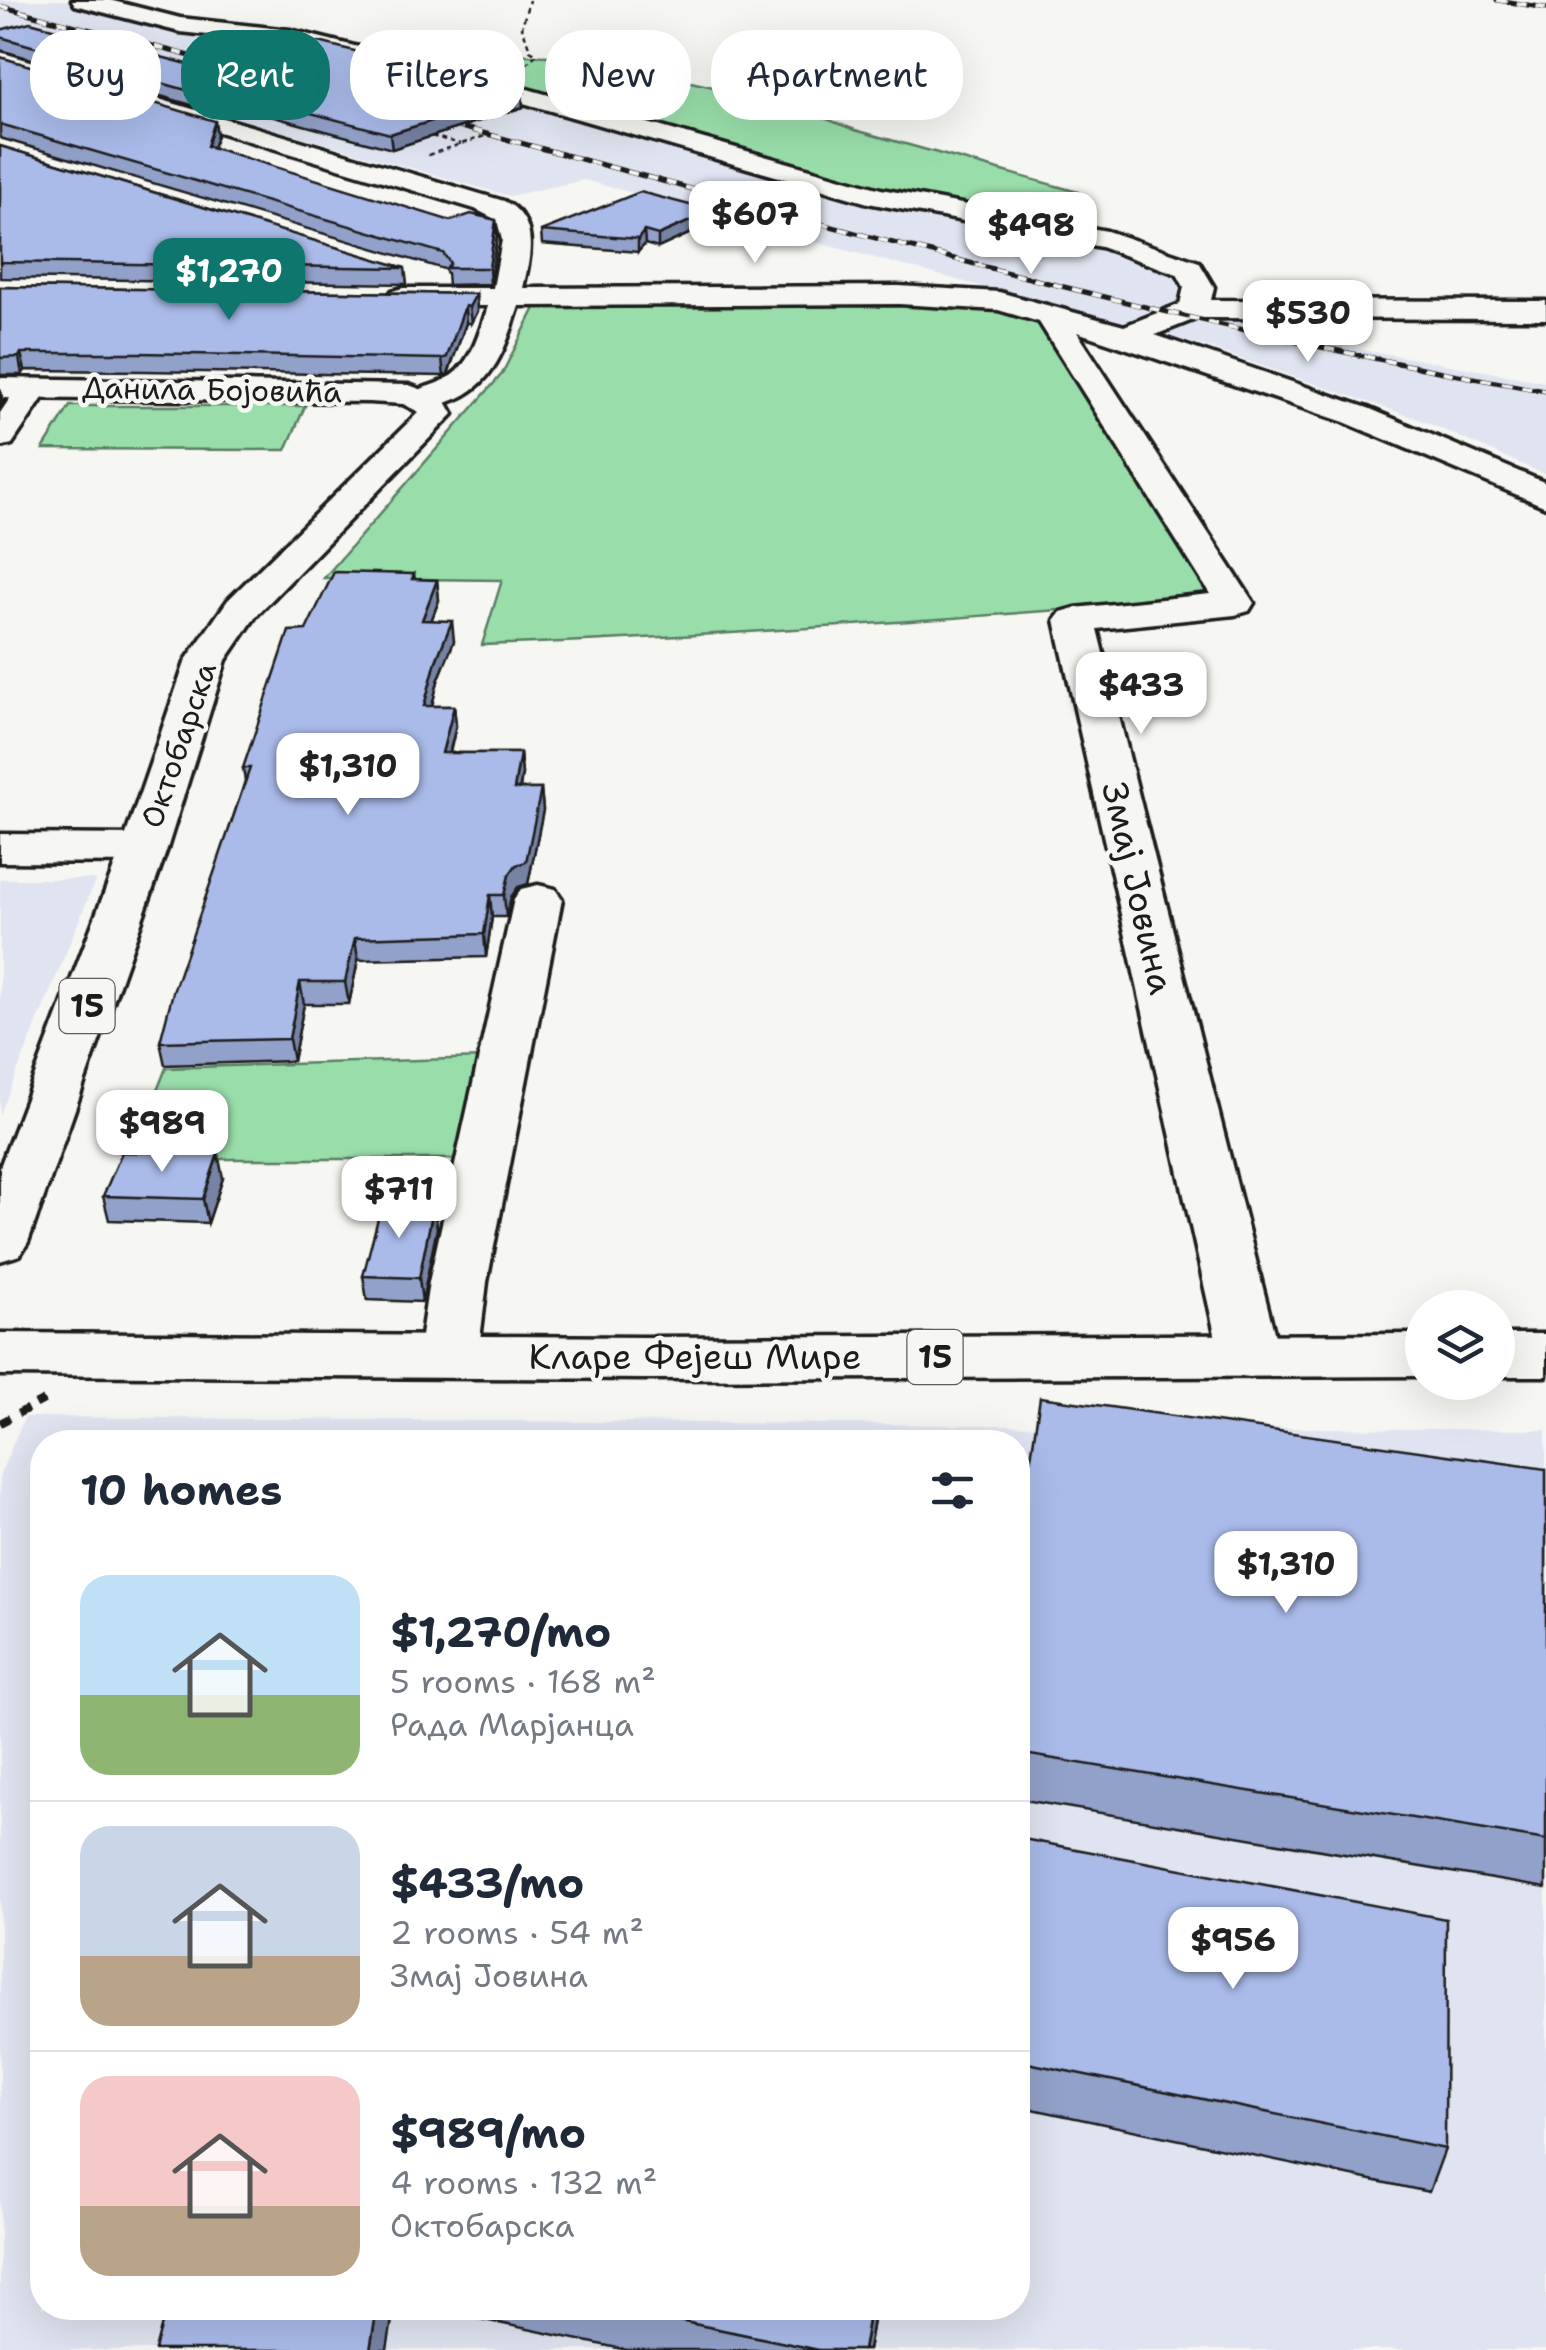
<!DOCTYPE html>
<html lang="en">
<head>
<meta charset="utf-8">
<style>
	:root { --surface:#fff; --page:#f6f6f7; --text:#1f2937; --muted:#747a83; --line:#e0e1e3; --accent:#0f766e }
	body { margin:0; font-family:"Shantell Sans",sans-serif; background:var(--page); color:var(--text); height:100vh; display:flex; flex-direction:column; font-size:38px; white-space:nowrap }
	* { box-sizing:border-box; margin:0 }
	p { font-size:32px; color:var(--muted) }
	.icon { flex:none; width:55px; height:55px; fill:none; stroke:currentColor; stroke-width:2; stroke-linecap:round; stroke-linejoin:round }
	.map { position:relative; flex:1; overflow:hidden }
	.side { position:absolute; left:30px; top:1430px; width:1000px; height:890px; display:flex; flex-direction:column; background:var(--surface); border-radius:40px; box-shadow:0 10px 40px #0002 }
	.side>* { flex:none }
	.guide { position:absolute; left:30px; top:30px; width:1000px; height:90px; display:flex; gap:20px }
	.fabs { position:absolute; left:1405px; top:1290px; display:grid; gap:20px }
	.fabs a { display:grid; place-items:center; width:110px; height:110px; border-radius:50%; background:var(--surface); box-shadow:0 10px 40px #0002; font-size:50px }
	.price { position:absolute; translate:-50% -85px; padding:0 22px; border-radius:20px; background:#fff; color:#222; font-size:32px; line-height:65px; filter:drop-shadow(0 2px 5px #0008) }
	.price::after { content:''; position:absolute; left:50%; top:60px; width:30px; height:22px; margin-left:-15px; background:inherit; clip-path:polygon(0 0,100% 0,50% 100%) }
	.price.active { background:var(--accent); color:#fff }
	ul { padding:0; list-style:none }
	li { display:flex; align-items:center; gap:30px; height:250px; padding:0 50px }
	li+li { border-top:2px solid var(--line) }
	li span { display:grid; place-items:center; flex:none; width:280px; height:200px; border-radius:30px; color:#555 }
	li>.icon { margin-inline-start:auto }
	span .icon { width:120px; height:120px; fill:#fffc; stroke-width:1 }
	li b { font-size:42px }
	h2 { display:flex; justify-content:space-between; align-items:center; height:120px; padding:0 50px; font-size:42px }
	.tag { padding:0 35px; border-radius:40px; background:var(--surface); box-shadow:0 10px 40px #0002; font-size:35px; line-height:90px }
	.tag.active { background:var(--accent); color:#fff }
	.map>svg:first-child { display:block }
</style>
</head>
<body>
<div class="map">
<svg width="1546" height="2350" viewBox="0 0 1546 2350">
	<rect width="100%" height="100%" fill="#f6f6f2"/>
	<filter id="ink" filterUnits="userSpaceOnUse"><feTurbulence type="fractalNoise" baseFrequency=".01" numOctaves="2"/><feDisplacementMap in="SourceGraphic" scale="20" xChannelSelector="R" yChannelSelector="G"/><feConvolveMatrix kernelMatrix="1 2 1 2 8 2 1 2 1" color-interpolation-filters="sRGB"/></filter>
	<g filter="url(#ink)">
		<g fill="#dfe4f0" fill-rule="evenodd">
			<polygon points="0,0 114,0 1174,259 1195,309 1326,343 1546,382 1546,475 1421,420 1203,346 584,180 509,196 0,51"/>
			<polygon points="0,879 96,879 0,1114"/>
			<path d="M25 1417 1546 1430V2350H0V1474ZM42 1442H1018V2308H42Z"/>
		</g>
		<g fill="#99deaa" stroke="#5a7d63" stroke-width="2.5">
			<polygon points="512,54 581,58 786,103 855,130 1078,192 1082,234 922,207 504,91"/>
			<path d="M537 304 1002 306 1044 318 1215 590 1204 599C963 617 723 637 482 645L502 580 324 578 502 374Z"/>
			<polygon points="70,406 305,406 286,450 43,449"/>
			<polygon points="483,1058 465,1159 130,1159 166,1068"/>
		</g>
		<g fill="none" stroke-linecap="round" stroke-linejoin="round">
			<defs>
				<g id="minor">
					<path d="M72 0H109L180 18 290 30 524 88 881 189 1107 231 1199 262 1214 287 1211 300 1546 301V319L1198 318 1155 335 1368 408 1546 483V507L1344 422 1077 332 1254 603 1249 611 1235 615 1097 629 1280 1356 1271 1371 1250 1377 1229 1371 1220 1356 1055 620 1061 612 1075 608 1210 594 1039 322 998 310 899 304 519 306C506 346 494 386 451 401 437 406 426 411 411 407L407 400C415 388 430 387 442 381 471 368 479 334 488 306H403L392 303 388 297 392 291 403 288H493L502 240 497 220 475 209 0 66V52L504 201C539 219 531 255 523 288L899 286 999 292 1124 326 1180 304 1184 287 1177 274 1101 247 868 203 506 98 290 44 180 32 75 5Z"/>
					<polygon points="33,379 45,382 49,389 12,444 0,447 0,413 21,382"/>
					<polygon points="0,834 144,835 160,839 167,849 160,859 144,863 0,862"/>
					<polygon points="538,885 555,889 562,899 487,1282 478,1356 469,1371 448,1377 427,1371 418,1356 429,1282 514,899 521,889"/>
				</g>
				<g id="major">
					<polygon points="0,378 409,385 444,398 453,414 256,616 226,660 167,849 28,1242 20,1255 0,1261 0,1167 121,849 186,660 228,600 419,412 403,404 369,402 0,398"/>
					<polygon points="0,1333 646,1337 1422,1334 1422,1376 646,1379 0,1375"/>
					<rect x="1498" y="1334" width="48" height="42"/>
				</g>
			</defs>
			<use href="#minor" stroke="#1c1c1c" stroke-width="7"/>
			<use href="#major" stroke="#1c1c1c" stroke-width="7"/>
			<g stroke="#1c1c1c" stroke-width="2.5" stroke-dasharray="5 4" stroke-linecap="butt">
				<polyline points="526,64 537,54 530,50 522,27 529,0"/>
				<polyline points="423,134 461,144"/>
				<polyline points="428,155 485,136"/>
			</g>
			<polyline stroke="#1c1c1c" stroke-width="8" stroke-dasharray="11 9" stroke-linecap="butt" points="0,1423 44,1400"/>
			<use href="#minor" fill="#f6f6f2" fill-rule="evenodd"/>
			<use href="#major" fill="#f6f6f2" fill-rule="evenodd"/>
			<defs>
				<g id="rail">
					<polyline points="1497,0 1546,8"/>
					<polyline points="0,6 255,73"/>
					<path d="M434 120C803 217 1170 326 1546 391"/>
				</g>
			</defs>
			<use href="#rail" stroke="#1c1c1c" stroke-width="5"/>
			<use href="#rail" stroke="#f6f6f2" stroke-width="4" stroke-dasharray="10" stroke-linecap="butt"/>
		</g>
		<g fill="#92a1c9" stroke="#1c1c1c" stroke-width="2.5">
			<polygon points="0,30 206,69 522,93 523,107 392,149 226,104 223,114 0,50"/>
			<polygon points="0,57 217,135 213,148 497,236 490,284 448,285 447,273 444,269 0,138"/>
			<polygon points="0,146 405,268 407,284 0,278"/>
			<polygon points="713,211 713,223 658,248 645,244 638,252 542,244 541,231"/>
			<polygon points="0,287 476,294 477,311 471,323 466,323 448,374 444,376 142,371 25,370 22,375 0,375"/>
			<polygon points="414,574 415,580 437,580 439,600 431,621 454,641 438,681 432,706 454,706 456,726 450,753 520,753 522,774 520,789 541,789 543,810 528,884 518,887 511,897 506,917 492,917 486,957 358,960 349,1004 304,1004 293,1061 165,1065 160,1042 245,781 243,768"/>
			<polygon points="223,1178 208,1223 109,1220 103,1196"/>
			<polygon points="434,1204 437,1228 422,1302 367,1300 363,1276"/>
			<polygon points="1546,1469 1546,1888 1018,1799 1018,1546"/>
			<polygon points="1018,1838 1445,2149 1429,2192 1018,2106"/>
			<polygon points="428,2308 875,2308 868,2350 627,2350"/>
		</g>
		<g fill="#7783a4" stroke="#1c1c1c" stroke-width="2.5">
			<polygon points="224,90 226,104 223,114 221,100"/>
			<polygon points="522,93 523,107 392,149 390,134"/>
			<polygon points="215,121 217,135 209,161 207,146"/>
			<polygon points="713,211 713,223 658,248 658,235"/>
			<polygon points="496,220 497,236 490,284 489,268"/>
			<polygon points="644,231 645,244 638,252 638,239"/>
			<polygon points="476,294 477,311 471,323 469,307"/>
			<polygon points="465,306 466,323 448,374 444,376 442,359"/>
			<polygon points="21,353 25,370 22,375 19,357"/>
			<polygon points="0,388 3,402 0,408"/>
			<polygon points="437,580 439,600 424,640 422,620"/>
			<polygon points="452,621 454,641 438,681 427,726 424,706 436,661"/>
			<polygon points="454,706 456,726 444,774 442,753"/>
			<polygon points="520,753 522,774 516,811 514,789"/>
			<polygon points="541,789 543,810 528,884 518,887 511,897 506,917 504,895 509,875"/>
			<polygon points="490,895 492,917 486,957 484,934"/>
			<polygon points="355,938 358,960 349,1004 345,982"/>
			<polygon points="300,982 304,1004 293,1061 289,1039"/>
			<polygon points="218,1154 223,1178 208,1223 203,1199"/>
			<polygon points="434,1204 437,1228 422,1302 419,1278"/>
			<polygon points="377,2308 394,2308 387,2350 370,2350"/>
			<polygon points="870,2308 875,2308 868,2350 863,2350"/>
		</g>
		<g fill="#aabbea" stroke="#1c1c1c" stroke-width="2.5">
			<polygon points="30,22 206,69 221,69 319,42 522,93 390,134 224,90 221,100 0,37 0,30"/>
			<polygon points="0,57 215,121 207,146 451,221 471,214 496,220 489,268 447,268 450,263 443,253 0,124"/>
			<polygon points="0,146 405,268 0,262"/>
			<polygon points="640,192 713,211 658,235 644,231 638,239 541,231"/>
			<polygon points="0,287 476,294 469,307 465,306 447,357 442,359 139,353 21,353 19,357 0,358"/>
			<polygon points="334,572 414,574 412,579 437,580 422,620 452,621 436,661 424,706 454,706 442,753 520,753 514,789 541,789 526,862 516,865 509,875 504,895 490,895 484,934 355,938 345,982 300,982 289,1039 160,1042 173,992 250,768 243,768 289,631 306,630"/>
			<polygon points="122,1152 218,1154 203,1199 103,1196"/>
			<polygon points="382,1203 434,1204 419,1278 363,1276"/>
			<polygon points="1040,1397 1546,1469 1546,1840 1018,1753 1018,1546"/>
			<polygon points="1018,1838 1446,1919 1445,2149 1018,2061"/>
			<polygon points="166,2308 377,2308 370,2350 155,2350"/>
			<polygon points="617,2308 870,2308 863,2350 819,2350"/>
		</g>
	</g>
	<g text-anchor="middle" stroke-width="9" stroke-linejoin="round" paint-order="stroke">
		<g font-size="30" fill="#1c1c1c" stroke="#f6f6f2">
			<text transform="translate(212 390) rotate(1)" y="10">Данила Бојовића</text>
			<text transform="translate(179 745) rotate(-71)" y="10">Октобарска</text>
		</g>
		<g fill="#f6f6f2" stroke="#5d5d5c" stroke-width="2.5">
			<rect x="59.5" y="979" width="55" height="54" rx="8"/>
			<rect x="907.5" y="1330" width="55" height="54" rx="8"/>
		</g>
		<g font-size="32" font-weight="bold" fill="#1c1c1c">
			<text x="87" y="1017">15</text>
			<text x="935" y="1368">15</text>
		</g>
		<g font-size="35" fill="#1c1c1c" stroke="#f6f6f2">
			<text transform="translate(1138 888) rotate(77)" y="12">Змај Јовина</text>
			<text x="695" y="1369">Кларе Фејеш Мире</text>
		</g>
	</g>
</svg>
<div class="fabs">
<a><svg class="icon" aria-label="layers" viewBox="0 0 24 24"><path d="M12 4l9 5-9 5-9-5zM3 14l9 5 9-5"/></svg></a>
</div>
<b class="price" style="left:755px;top:266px">$607</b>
<b class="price" style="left:1031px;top:277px">$498</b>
<b class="price active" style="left:229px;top:323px">$1,270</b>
<b class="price" style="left:1308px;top:365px">$530</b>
<b class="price" style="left:1141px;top:737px">$433</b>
<b class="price" style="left:348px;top:818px">$1,310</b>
<b class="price" style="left:162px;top:1175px">$989</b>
<b class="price" style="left:399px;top:1241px">$711</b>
<b class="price" style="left:1286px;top:1616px">$1,310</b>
<b class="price" style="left:1233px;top:1992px">$956</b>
<div class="guide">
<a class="tag">Buy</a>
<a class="tag active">Rent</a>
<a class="tag">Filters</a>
<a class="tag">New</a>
<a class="tag">Apartment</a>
</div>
<section class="side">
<h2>10 homes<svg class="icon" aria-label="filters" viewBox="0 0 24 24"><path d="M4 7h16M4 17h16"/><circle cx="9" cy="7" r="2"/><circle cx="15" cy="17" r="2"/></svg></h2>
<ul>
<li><span style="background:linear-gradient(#bfe0f5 60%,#8fb573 0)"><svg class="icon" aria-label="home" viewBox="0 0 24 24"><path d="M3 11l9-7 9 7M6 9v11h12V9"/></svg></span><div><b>$1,270/mo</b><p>5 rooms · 168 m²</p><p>Рада Марјанца</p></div></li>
<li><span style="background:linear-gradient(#c9d6e8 65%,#b9a48a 0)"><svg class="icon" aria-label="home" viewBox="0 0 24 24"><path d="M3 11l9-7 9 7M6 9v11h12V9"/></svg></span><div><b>$433/mo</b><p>2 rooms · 54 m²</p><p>Змај Јовина</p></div></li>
<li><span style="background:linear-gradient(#f6c9c9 65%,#b9a48a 0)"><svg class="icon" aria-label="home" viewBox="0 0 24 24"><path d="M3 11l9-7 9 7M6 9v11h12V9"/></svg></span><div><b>$989/mo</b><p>4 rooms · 132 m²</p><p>Октобарска</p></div></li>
</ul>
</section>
</div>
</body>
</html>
